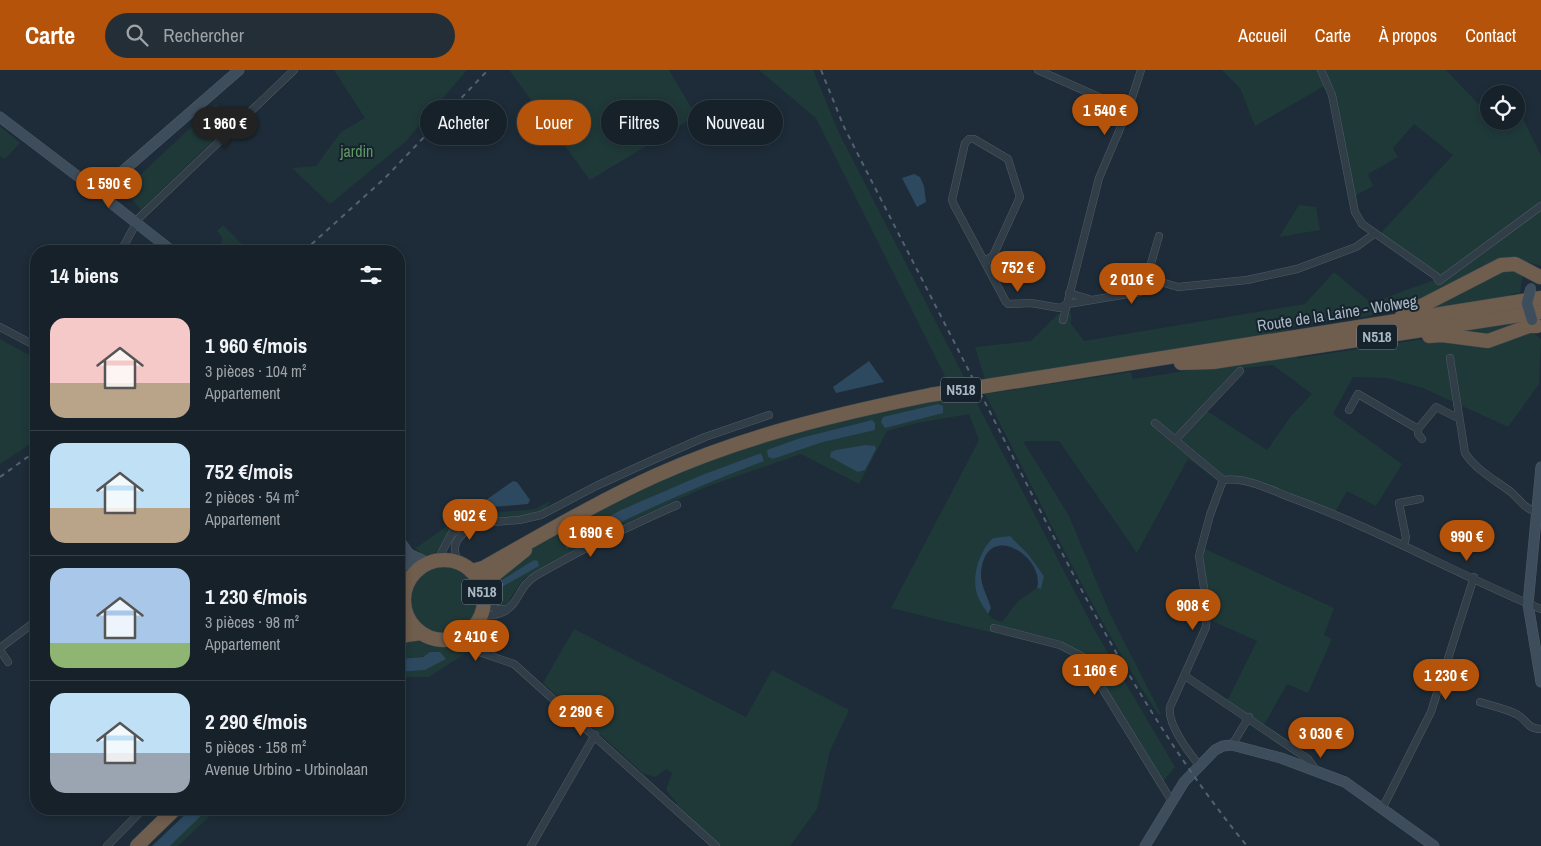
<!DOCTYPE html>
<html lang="fr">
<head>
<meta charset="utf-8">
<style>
	:root { --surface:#16212a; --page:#232e36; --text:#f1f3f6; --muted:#9ea3a8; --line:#353e47; --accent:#b45309 }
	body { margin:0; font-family:"Archivo Narrow",sans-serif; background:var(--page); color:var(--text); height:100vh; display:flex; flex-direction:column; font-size:19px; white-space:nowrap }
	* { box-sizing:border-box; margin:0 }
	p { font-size:16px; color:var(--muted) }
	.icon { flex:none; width:28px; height:28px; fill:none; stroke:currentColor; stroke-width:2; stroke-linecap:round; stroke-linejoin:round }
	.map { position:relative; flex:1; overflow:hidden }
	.sheet { position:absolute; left:30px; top:175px; width:375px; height:570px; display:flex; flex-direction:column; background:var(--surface); border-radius:20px; box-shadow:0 2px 8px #0003,0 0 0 1px var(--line) }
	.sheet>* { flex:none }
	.guide { position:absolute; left:420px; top:30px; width:475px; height:45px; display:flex; gap:10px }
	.controls { position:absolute; left:1480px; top:15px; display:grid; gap:10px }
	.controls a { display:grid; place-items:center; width:45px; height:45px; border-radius:50%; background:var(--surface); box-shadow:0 2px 8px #0003,0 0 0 1px var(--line); font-size:25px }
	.price { position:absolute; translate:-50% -42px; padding:0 11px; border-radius:18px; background:var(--accent); color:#fff; font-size:16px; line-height:32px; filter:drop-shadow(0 1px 2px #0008) }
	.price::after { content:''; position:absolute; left:50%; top:30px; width:15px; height:11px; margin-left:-8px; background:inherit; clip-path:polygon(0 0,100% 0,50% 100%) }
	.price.on { background:#222; color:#fff }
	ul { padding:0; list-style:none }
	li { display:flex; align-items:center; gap:15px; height:125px; padding:0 20px }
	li+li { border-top:1px solid var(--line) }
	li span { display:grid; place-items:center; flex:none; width:140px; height:100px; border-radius:15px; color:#555 }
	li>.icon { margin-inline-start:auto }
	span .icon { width:60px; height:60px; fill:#fffc; stroke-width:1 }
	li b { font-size:21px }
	h2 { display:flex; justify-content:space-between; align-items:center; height:60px; padding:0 20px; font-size:21px }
	.pill { padding:0 18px; border-radius:22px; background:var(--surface); box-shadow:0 2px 8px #0003,0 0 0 1px var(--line); font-size:18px; line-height:45px }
	.pill.on { background:var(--accent); color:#fff }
	header { display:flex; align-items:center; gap:30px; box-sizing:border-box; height:70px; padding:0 25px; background:var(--accent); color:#fff }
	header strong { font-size:24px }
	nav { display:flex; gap:28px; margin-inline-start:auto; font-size:18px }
	.search { width:350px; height:45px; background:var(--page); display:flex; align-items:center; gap:12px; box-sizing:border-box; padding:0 18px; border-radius:28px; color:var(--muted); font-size:19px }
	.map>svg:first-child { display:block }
</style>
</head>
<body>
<header>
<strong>Carte</strong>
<div class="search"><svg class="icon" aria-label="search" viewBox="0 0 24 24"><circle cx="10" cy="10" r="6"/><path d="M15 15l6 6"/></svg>Rechercher</div>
<nav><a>Accueil</a><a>Carte</a><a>À propos</a><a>Contact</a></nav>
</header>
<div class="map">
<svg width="1541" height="776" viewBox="0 0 1541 776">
	<rect width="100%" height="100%" fill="#1d2c38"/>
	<g fill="#1f3938" fill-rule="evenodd">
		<polygon points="334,0 467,0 405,72 330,134 292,98 316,96 341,62 365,48"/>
		<polygon points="509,0 669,0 696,46 590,110"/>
		<polygon points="759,0 813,0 838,61 967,313 949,314 816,48"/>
		<polygon points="1222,0 1446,0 1489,45 1489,51 1516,51 1517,36 1541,86 1541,196 1528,192 1523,203 1520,223 1511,224 1511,227 1412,243 1408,237 1363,247 1291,257 1287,263 985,310 975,277 1031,271 1058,244 1071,243 1071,254 1084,271 1305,234 1334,202 1371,233 1434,210 1438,205 1379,165 1453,85 1414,54 1393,78 1398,87 1368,104 1373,116 1355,126 1352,113 1345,114 1341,82 1326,15 1255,56 1240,18"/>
		<polygon points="216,34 231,53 141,140 124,120"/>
		<polygon points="0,56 20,73 5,89 0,86"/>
		<polygon points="1299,135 1316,137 1320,160 1279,167"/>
		<polygon points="223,155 249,181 225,181 221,176 222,167 217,161"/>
		<path d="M1516 253 1520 265C1529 262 1536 262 1541 270L1539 314 1508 357 1423 318 1387 308 1353 307 1333 344 1402 394 1376 436 1347 421 1333 446 1260 418 1218 410 1188 389 1137 483 1059 371H1023L1069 446 1110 544 1161 644H1158C1091 543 1041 432 985 324L1131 302 1133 309 1290 285 1299 288 1417 270 1441 271 1448 261ZM1273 295 1312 324 1291 346 1267 380 1201 337 1236 299Z"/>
		<polygon points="0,269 36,289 36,370 0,394"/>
		<path d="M972 324 1094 559 1175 697 1158 718 1085 594 1074 584 1047 576 891 538 979 370 969 344 917 353 887 361 859 414 801 384 706 417 606 462 524 508 506 535 495 536 496 533 491 528 494 514 491 511 537 472 593 440 704 391 850 346ZM872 350 823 372 773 389 768 387V380L800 368ZM761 383 763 391C696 416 633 445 570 478L563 471 665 421ZM1010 466 1028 484 1044 506 1040 519 1037 518 1018 531 1002 552C977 547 976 508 980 488 982 481 989 474 993 468Z"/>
		<path d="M550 431C542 454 492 445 471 451 466 452 458 455 453 458 440 466 443 490 421 484L416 478 461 446 535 439Z"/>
		<polygon points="1203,478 1334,538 1324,565 1332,569 1308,623 1287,614 1264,655 1227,631 1257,571 1210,550 1201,484"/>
		<circle cx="443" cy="530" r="34"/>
		<polygon points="574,559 746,647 772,600 849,640 830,681 817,739 790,776 719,776 715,773 675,737 677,733 666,720 672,703 666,699 656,707 644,704 543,613"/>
		<path d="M417 570 430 576 466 578 469 576 472 579 429 607H399V602L425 600 445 589C431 578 433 585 420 587 413 588 406 588 399 589V571Z"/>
		<polygon points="208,739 217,739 178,776 170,776"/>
	</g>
	<g fill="#2c495f">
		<polygon points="914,104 920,107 924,116 926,132 917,137 902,108"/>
		<polygon points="869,291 884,312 836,323 833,317"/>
		<polygon points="938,334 943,336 943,343 885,358 881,352 883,347"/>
		<polygon points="872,350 875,353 875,360 823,372 773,389 768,387 767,380 800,368"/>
		<polygon points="866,375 875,376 876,379 865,400 858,402 830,387 831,382 836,380"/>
		<path d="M761 383 764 391C697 416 633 445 570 478L567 479 563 473 621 440 702 405Z"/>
		<polygon points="513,411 517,412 530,430 528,434 480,438 479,435"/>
		<path d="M1010 466 1028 484 1044 506 1041 519 1037 518C1046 487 984 447 981 505 981 516 988 527 991 538L988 544C985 539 982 535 980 531 969 512 978 482 993 468Z"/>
		<polygon points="534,490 538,491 539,496 500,518 497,513"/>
		<polygon points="430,582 440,582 446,589 425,600 399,602 399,589 423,587"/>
		<polygon points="191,739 208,739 170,776 152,776"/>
	</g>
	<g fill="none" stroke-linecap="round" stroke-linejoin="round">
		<defs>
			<g id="street">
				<polyline points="1038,0 1128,40"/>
				<polyline points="1321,0 1332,25 1355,142 1362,154 1436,206 1439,211 1541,136"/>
				<polyline points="121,181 139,148 294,0"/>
				<polyline points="984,191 993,186 1020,127 1008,89 974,69 969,69 965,73 952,130 954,135 1006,232 1008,234 1031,233 1060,238 1068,234 1140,222 1143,221 1159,166"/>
				<polyline points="1147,208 1178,217 1247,210 1297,199 1356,177 1374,164"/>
				<polyline points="1069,223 1089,229"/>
				<polyline points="1063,250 1099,108 1128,40 1141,0"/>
				<polyline points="0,257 36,276"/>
				<path d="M1450 288 1465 383C1476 400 1495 410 1511 422 1520 430 1524 438 1536 442"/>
				<polyline points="1349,340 1358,324 1418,359"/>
				<path d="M1155 353 1223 410C1246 407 1269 419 1289 427 1376 458 1456 504 1541 539"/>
				<polyline points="1176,369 1240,301"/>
				<polyline points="1422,369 1418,364 1418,359 1436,337 1458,348"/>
				<polyline points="1404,474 1406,468 1399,433 1420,429"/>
				<polyline points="437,491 453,461 464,454 519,450 541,445 596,416 655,389 705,367 769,345"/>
				<path d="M459 494C449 474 458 465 476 455"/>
				<polyline points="399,516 407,513"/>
				<polyline points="399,525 403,529"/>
				<polyline points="484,532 496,539 503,539"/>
				<path d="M480 548C488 544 498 546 505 541 521 531 518 516 537 505 582 479 629 456 677 435"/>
				<polyline points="474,556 479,573 491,583"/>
				<polyline points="994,558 1060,575 1083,587 1171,730"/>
				<polyline points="458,568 482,583 514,594 716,776"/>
				<polyline points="0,578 36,551"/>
				<polyline points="0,580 8,592"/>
				<polyline points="1185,606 1308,689 1316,700"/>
				<path d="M1480 632C1492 636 1508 639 1518 645 1527 651 1528 659 1541 659"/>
				<polyline points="1232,675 1249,647"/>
				<path d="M1200 696C1189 683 1167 654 1170 637L1206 557 1207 537 1199 486 1210 445 1223 410"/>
				<polyline points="1382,739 1431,642 1474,507"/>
				<polyline points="107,776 143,739"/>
				<polyline points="531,776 595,665"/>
			</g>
			<g id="secondary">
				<polyline points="0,47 80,108 96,118"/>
				<polyline points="108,114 239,0"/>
				<polyline points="107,127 111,133 172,181"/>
				<polyline points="1541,397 1528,534 1541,612"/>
				<polyline points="399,470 409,484 413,505"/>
				<polyline points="409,484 429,493"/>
				<polyline points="1145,776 1184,712 1215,680 1223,676 1232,675 1281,688 1345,712 1434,776"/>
			</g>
			<g id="highway">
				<polyline points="1402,246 1501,195 1515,194 1540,207"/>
				<polyline points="1429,266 1442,265 1488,271 1529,256 1537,256"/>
				<polyline points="1181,293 1213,292 1541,242"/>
				<circle cx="444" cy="530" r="40"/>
				<path d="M471 501 483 498C540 466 597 432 657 405 744 366 836 344 930 325L1541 228"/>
				<polyline points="482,519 489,509 525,480"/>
				<polyline points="399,568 406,565 421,563"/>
				<polyline points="137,776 175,739"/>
			</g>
		</defs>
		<use href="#street" stroke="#4e5c66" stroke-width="8"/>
		<use href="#secondary" stroke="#4e5c66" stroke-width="11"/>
		<use href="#highway" stroke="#3b4852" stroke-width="15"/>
		<use href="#street" stroke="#313e48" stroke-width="7"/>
		<use href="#secondary" stroke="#3e4d5c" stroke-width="10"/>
		<use href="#highway" stroke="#6f5d4d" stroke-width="14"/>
		<g stroke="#526270" stroke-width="2" stroke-dasharray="5 5" stroke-linecap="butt">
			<path d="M821 0 844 57C901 169 959 281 1016 393 1084 527 1151 659 1247 776"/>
			<polyline points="304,181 385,108 488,0"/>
			<polyline points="0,407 36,381"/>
		</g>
		<defs>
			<polyline id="secondary-bridge" points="1531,218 1527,233 1532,250"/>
		</defs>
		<use href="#secondary-bridge" stroke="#4e5c66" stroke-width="11" stroke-linecap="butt"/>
		<use href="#secondary-bridge" stroke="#3e4d5c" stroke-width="10"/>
	</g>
	<g text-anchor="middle" stroke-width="4" stroke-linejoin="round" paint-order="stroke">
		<g fill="#16222c" stroke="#7e8c98" stroke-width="1">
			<rect x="1357" y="254.5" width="40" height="25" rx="4"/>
			<rect x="941" y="307.5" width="40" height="25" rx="4"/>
			<rect x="462" y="509.5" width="40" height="25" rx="4"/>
		</g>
		<g font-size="15" font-weight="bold" fill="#aab9c6">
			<text x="1377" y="272">N518</text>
			<text x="961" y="325">N518</text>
			<text x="482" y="527">N518</text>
		</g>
		<g font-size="16" fill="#609865" stroke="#16222c">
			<text x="357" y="87">jardin</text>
		</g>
		<g font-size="16" fill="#aab9c6" stroke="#16222c">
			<text transform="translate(1337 243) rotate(-9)" y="6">Route de la Laine - Wolweg</text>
		</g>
	</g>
</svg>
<div class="controls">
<a><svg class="icon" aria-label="locate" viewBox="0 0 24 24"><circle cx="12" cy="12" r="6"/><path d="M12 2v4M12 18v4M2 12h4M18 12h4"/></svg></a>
</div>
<b class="price" style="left:1105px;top:66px">1 540 €</b>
<b class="price on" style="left:225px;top:79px">1 960 €</b>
<b class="price" style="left:109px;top:139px">1 590 €</b>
<b class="price" style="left:1018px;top:223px">752 €</b>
<b class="price" style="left:1132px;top:235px">2 010 €</b>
<b class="price" style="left:470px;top:471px">902 €</b>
<b class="price" style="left:591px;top:488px">1 690 €</b>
<b class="price" style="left:1467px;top:492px">990 €</b>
<b class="price" style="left:1193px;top:561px">908 €</b>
<b class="price" style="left:476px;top:592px">2 410 €</b>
<b class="price" style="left:1095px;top:626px">1 160 €</b>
<b class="price" style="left:1446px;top:631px">1 230 €</b>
<b class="price" style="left:581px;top:667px">2 290 €</b>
<b class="price" style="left:1321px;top:689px">3 030 €</b>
<div class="guide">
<a class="pill">Acheter</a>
<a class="pill on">Louer</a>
<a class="pill">Filtres</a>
<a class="pill">Nouveau</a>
</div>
<section class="sheet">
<h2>14 biens<svg class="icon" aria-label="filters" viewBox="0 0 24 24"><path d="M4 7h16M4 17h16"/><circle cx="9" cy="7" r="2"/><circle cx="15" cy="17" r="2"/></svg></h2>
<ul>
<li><span style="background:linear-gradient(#f6c9c9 65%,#b9a48a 0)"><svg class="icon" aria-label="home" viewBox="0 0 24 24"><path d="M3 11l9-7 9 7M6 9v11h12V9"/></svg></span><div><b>1 960 €/mois</b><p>3 pièces · 104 m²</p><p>Appartement</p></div></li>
<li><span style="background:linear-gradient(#bfe0f5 65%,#b9a48a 0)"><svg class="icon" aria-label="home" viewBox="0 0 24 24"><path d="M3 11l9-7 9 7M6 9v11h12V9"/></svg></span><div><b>752 €/mois</b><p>2 pièces · 54 m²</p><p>Appartement</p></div></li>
<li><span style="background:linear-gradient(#a9c7e8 75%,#8fb573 0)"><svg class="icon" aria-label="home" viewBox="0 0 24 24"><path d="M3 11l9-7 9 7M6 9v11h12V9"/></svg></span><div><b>1 230 €/mois</b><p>3 pièces · 98 m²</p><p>Appartement</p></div></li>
<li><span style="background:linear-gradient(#bfe0f5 60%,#9aa5b1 0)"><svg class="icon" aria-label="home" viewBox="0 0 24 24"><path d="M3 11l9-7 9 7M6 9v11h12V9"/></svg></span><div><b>2 290 €/mois</b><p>5 pièces · 158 m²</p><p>Avenue Urbino - Urbinolaan</p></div></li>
</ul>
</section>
</div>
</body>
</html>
